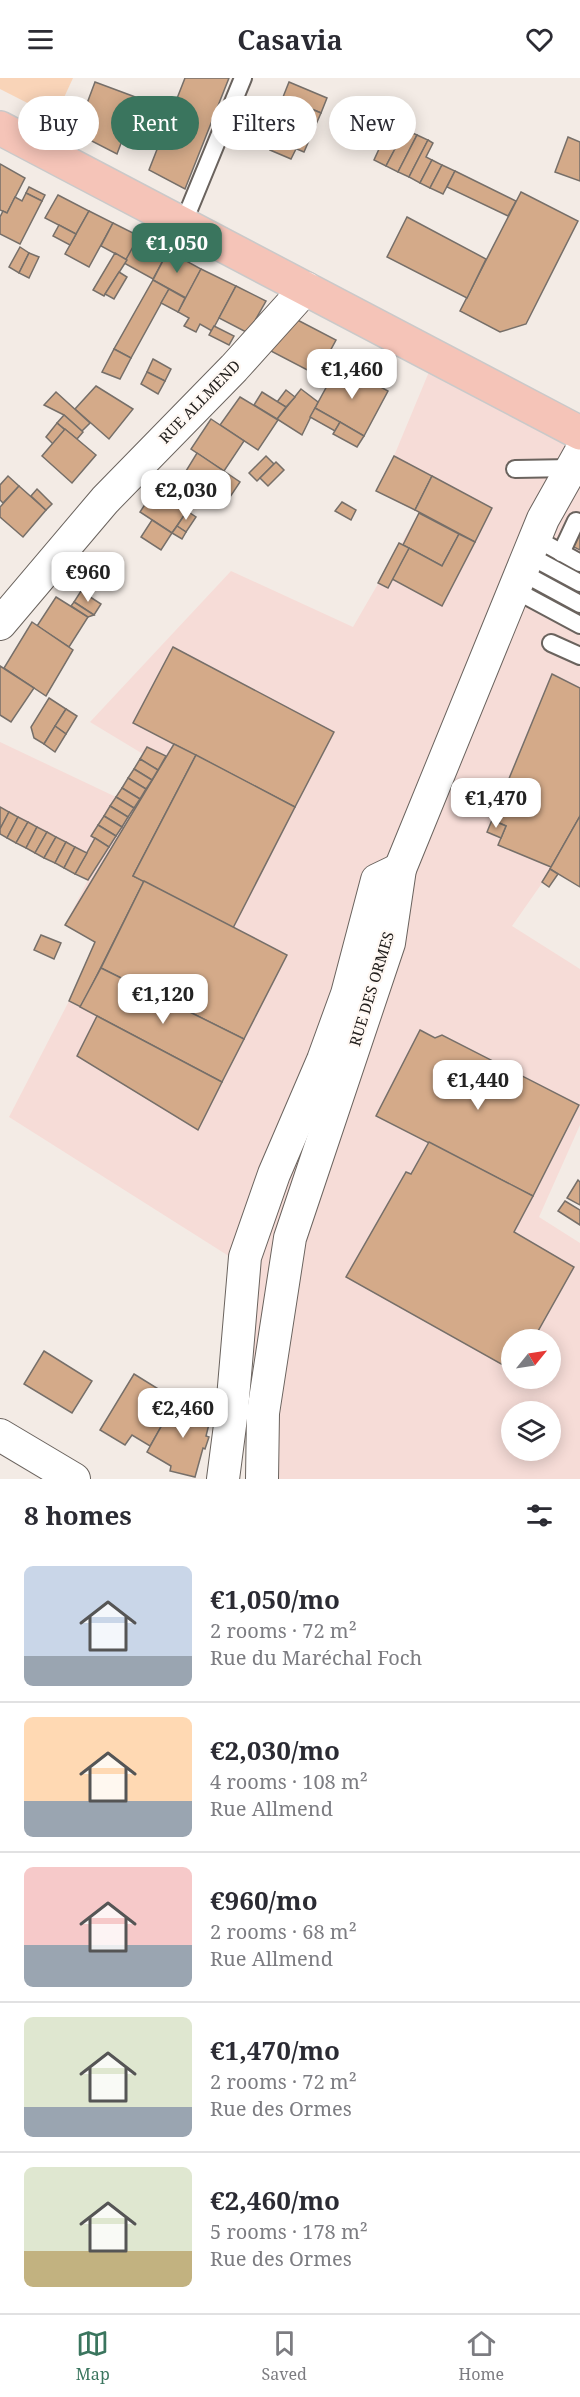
<!DOCTYPE html>
<html lang="en">
<head>
<meta charset="utf-8">
<style>
	:root { --surface:#fff; --page:#f2f2f3; --text:#2b2b33; --muted:#7c7c81; --line:#e1e1e2; --accent:#3a755e }
	body { margin:0; font-family:"Noto Serif",serif; background:var(--page); color:var(--text); height:100vh; display:flex; flex-direction:column; font-size:22px; white-space:nowrap }
	* { box-sizing:border-box; margin:0 }
	p { font-size:20px; color:var(--muted) }
	.icon { flex:none; width:33px; height:33px; fill:none; stroke:currentColor; stroke-width:2; stroke-linecap:round; stroke-linejoin:round }
	.map { position:relative; height:1401px; overflow:hidden }
	.panel { display:flex; flex-direction:column; background:var(--surface); flex:1 }
	.panel>* { flex:none }
	.top-card { position:absolute; left:18px; top:18px; width:544px; height:54px; display:flex; gap:12px }
	.needle { width:39px; rotate:60deg }
	.buttons { position:absolute; left:501px; top:1251px; display:grid; gap:12px }
	.buttons a { display:grid; place-items:center; width:60px; height:60px; border-radius:50%; background:var(--surface); box-shadow:0 3px 15px #0003; font-size:30px }
	.price { position:absolute; translate:-50% -51px; padding:0 14px; border-radius:12px; background:#fff; color:#222; font-size:20px; line-height:39px; filter:drop-shadow(0 2px 3px #0008) }
	.price::after { content:''; position:absolute; left:50%; top:36px; width:18px; height:14px; margin-left:-9px; background:inherit; clip-path:polygon(0 0,100% 0,50% 100%) }
	.price.current { background:var(--accent); color:#fff }
	ul { padding:0; list-style:none }
	li { display:flex; align-items:center; gap:18px; height:150px; padding:0 24px }
	li+li { border-top:2px solid var(--line) }
	li span { display:grid; place-items:center; flex:none; width:168px; height:120px; border-radius:9px; color:#555 }
	li>.icon { margin-inline-start:auto }
	span .icon { width:72px; height:72px; fill:#fffc; stroke-width:1 }
	li b { font-size:26px }
	h2 { display:flex; justify-content:space-between; align-items:center; height:72px; padding:0 24px; font-size:26px }
	.pill { padding:0 21px; border-radius:27px; background:var(--surface); box-shadow:0 3px 15px #0003; font-size:21px; line-height:54px }
	.pill.current { background:var(--accent); color:#fff }
	header { display:flex; justify-content:space-between; align-items:center; height:78px; padding:0 24px; background:var(--surface); font-size:27px; font-weight:700 }
	.menu { display:flex; justify-content:space-around; align-items:center; height:84px; border-top:2px solid var(--line); background:var(--surface); font-size:16px; color:var(--muted) }
	.menu a { display:grid; justify-items:center; gap:3px }
	.menu .current { color:var(--accent) }
	.map>svg:first-child { display:block }
</style>
</head>
<body>
<header><svg class="icon" aria-label="menu" viewBox="0 0 24 24"><path d="M4 6h16M4 12h16M4 18h16"/></svg>Casavia<svg class="icon" aria-label="heart" viewBox="0 0 24 24"><path d="M12 20l-8-8c-3-5 5-10 8-4 3-6 11-1 8 4z"/></svg></header>
<div class="map">
<svg width="580" height="1401" viewBox="0 0 580 1401">
	<rect width="100%" height="100%" fill="#f3ebe5"/>
	<path fill="#f6dcd7" fill-rule="evenodd" d="M431 289 580 368V751L512 848 580 891V1047L539 1139 580 1165V1401H254V1194L9 1039 69 923 95 864 65 847 88 802 0 756V664L116 719 143 676 90 644 231 493 353 549 419 435 376 413 394 378ZM512 1262H550V1300H512ZM512 1334H550V1372H512Z"/>
	<polygon fill="#f9d4b8" points="0,0 73,0 55,39 0,11"/>
	<g fill="#d4aa89" stroke="#766f69" stroke-width="1.5">
		<polygon points="185,0 229,0 185,111 149,92"/>
		<polygon points="95,4 138,20 117,76 76,55"/>
		<polygon points="289,4 327,20 321,35 283,19"/>
		<polygon points="283,19 321,35 304,74 266,58"/>
		<polygon points="391,45 405,52 386,88 374,82"/>
		<polygon points="405,52 417,57 398,94 386,88"/>
		<polygon points="417,57 428,62 409,99 398,94"/>
		<polygon points="568,59 580,64 580,103 555,94"/>
		<polygon points="275,62 296,71 291,81 270,72"/>
		<polygon points="428,62 433,65 426,79 432,82 420,105 409,99"/>
		<polygon points="432,82 442,87 430,110 420,105"/>
		<polygon points="0,86 25,100 7,135 0,132"/>
		<polygon points="442,87 455,93 443,116 430,110"/>
		<polygon points="455,93 516,123 508,138 447,109"/>
		<polygon points="29,109 45,117 42,123 26,115"/>
		<polygon points="521,114 578,143 526,246 500,254 460,233"/>
		<polygon points="26,115 42,123 20,166 0,156 0,139 3,133 7,135 15,119 22,123"/>
		<polygon points="58,117 89,133 76,156 45,140"/>
		<polygon points="89,133 113,145 89,189 65,176"/>
		<polygon points="407,139 486,181 467,220 387,179"/>
		<polygon points="113,145 139,158 127,182 101,168"/>
		<polygon points="59,147 76,156 70,167 53,158"/>
		<polygon points="139,158 168,173 153,201 124,185"/>
		<polygon points="20,169 29,175 19,195 9,189"/>
		<polygon points="168,173 201,191 186,220 153,202"/>
		<polygon points="29,175 39,179 29,200 19,195"/>
		<polygon points="115,175 127,182 104,218 93,212"/>
		<polygon points="201,191 236,208 212,253 200,246 196,254 184,248 189,240 178,234"/>
		<polygon points="119,194 127,199 114,221 105,216"/>
		<polygon points="153,202 169,211 131,280 114,271"/>
		<polygon points="236,208 266,223 248,255 219,240"/>
		<polygon points="169,211 185,220 178,234 161,225"/>
		<polygon points="286,236 336,262 317,297 267,271"/>
		<polygon points="214,248 234,258 229,267 209,257"/>
		<polygon points="114,271 131,280 120,301 102,294"/>
		<polygon points="153,281 171,291 165,303 147,294"/>
		<polygon points="339,286 388,313 364,358 315,330"/>
		<polygon points="147,294 165,303 158,316 141,306"/>
		<polygon points="96,308 133,331 109,361 75,331"/>
		<polygon points="301,311 318,324 302,357 277,341"/>
		<polygon points="286,312 295,319 286,329 277,324"/>
		<polygon points="56,314 90,345 82,353 64,337 44,327"/>
		<polygon points="262,314 286,329 277,341 254,327"/>
		<polygon points="240,319 278,342 258,372 220,347"/>
		<polygon points="315,330 340,344 335,353 310,339"/>
		<polygon points="64,337 83,354 77,361 57,345"/>
		<polygon points="211,341 244,363 224,393 191,371"/>
		<polygon points="340,344 364,358 357,369 333,356"/>
		<polygon points="57,345 65,352 53,366 46,359"/>
		<polygon points="65,351 96,377 72,405 42,378"/>
		<polygon points="197,375 240,404 228,422 186,393"/>
		<polygon points="266,378 274,386 257,403 249,395"/>
		<polygon points="394,378 432,398 415,432 376,413"/>
		<polygon points="276,384 284,392 268,408 260,400"/>
		<polygon points="8,398 19,408 3,425 0,422 0,407"/>
		<polygon points="432,398 492,430 475,464 415,432"/>
		<polygon points="161,402 194,423 172,455 140,434"/>
		<polygon points="19,408 46,432 23,459 0,439 0,429"/>
		<polygon points="37,411 52,426 46,432 31,418"/>
		<polygon points="342,424 356,432 351,442 335,433"/>
		<polygon points="187,433 196,439 186,454 177,448"/>
		<polygon points="419,435 459,456 442,488 403,467"/>
		<polygon points="152,442 172,455 161,472 141,459"/>
		<polygon points="580,444 580,472 568,466"/>
		<polygon points="177,448 186,454 182,461 172,455"/>
		<polygon points="459,456 475,464 442,528 392,501 409,470 442,488"/>
		<polygon points="399,465 409,470 388,510 378,505"/>
		<polygon points="81,513 101,526 94,537 74,524"/>
		<polygon points="56,519 88,539 69,569 37,548"/>
		<polygon points="74,524 94,537 88,539 71,528"/>
		<polygon points="32,544 73,572 46,618 4,590"/>
		<polygon points="173,569 334,654 295,729 133,645"/>
		<polygon points="0,588 34,610 11,644 0,637"/>
		<polygon points="552,596 580,610 580,738 551,789 498,767 506,748 492,742"/>
		<polygon points="49,620 66,631 44,666 34,660 31,649"/>
		<polygon points="66,631 77,638 66,656 55,648"/>
		<polygon points="55,648 66,656 55,674 44,666"/>
		<polygon points="174,666 196,677 133,798 144,803 81,929 69,923 95,864 65,847"/>
		<polygon points="147,669 166,678 158,692 140,681"/>
		<polygon points="196,677 295,729 233,850 133,798"/>
		<polygon points="140,681 158,692 152,702 134,691"/>
		<polygon points="134,691 152,702 146,711 128,700"/>
		<polygon points="128,700 146,711 140,721 122,710"/>
		<polygon points="122,710 140,721 134,730 116,719"/>
		<polygon points="116,719 134,730 128,739 110,728"/>
		<polygon points="110,728 128,739 122,749 104,738"/>
		<polygon points="0,729 9,734 0,751"/>
		<polygon points="9,734 18,739 7,760 0,756 0,751"/>
		<polygon points="104,738 122,749 116,758 98,747"/>
		<polygon points="580,738 580,809 550,791"/>
		<polygon points="18,739 28,744 16,765 7,760"/>
		<polygon points="492,742 506,748 501,760 487,754"/>
		<polygon points="28,744 37,749 26,770 16,765"/>
		<polygon points="98,747 116,758 109,769 91,758"/>
		<polygon points="37,749 47,754 35,775 26,770"/>
		<polygon points="47,754 56,759 44,780 35,775"/>
		<polygon points="56,759 66,764 55,785 44,780"/>
		<polygon points="95,760 109,769 88,802 75,796"/>
		<polygon points="66,764 75,769 64,790 55,785"/>
		<polygon points="75,769 87,775 75,796 64,790"/>
		<polygon points="550,791 558,796 549,809 542,804"/>
		<polygon points="144,803 287,877 244,961 101,890"/>
		<polygon points="41,857 61,865 54,881 34,872"/>
		<polygon points="101,890 244,961 222,1004 80,929"/>
		<polygon points="97,938 222,1004 198,1052 77,978"/>
		<polygon points="420,952 435,960 442,957 579,1027 533,1118 376,1038"/>
		<polygon points="429,1064 533,1118 514,1154 574,1189 533,1262 512,1262 512,1292 346,1199 406,1094 411,1096"/>
		<polygon points="578,1102 580,1104 580,1127 567,1120"/>
		<polygon points="565,1123 580,1132 580,1147 558,1133"/>
		<polygon points="44,1273 92,1303 72,1335 24,1306"/>
		<polygon points="134,1296 160,1312 155,1321 171,1331 150,1368 132,1357 125,1367 100,1352"/>
		<polygon points="174,1318 187,1326 184,1339 171,1331"/>
		<polygon points="187,1323 213,1330 206,1358 209,1359 205,1371 203,1370 195,1399 170,1393 171,1388 147,1374 171,1331 184,1339"/>
	</g>
	<g fill="none" stroke-linecap="round" stroke-linejoin="round">
		<defs>
			<g id="lane">
				<polyline points="183,146 243,0"/>
				<polyline points="515,391 572,390"/>
				<polyline points="535,460 580,485"/>
				<polyline points="561,475 576,443"/>
				<polyline points="528,477 580,505"/>
				<polyline points="521,494 580,526"/>
				<polyline points="513,511 580,547"/>
				<polyline points="551,565 580,578"/>
			</g>
			<g id="street">
				<polyline points="0,546 105,422 234,290 306,210"/>
				<polyline points="0,1357 74,1401"/>
				<polyline points="223,1401 232,1332 245,1179 274,1096 323,982 347,916 377,802 400,791"/>
				<polyline points="262,1401 263,1335 290,1160 389,865 400,791 543,441 580,375"/>
			</g>
			<polyline id="primary" points="0,50 580,355"/>
		</defs>
		<use href="#lane" stroke="#6a635e" stroke-width="20"/>
		<use href="#street" stroke="#6a635e" stroke-width="34"/>
		<use href="#primary" stroke="#cac9c9" stroke-width="36"/>
		<use href="#lane" stroke="#fff" stroke-width="16"/>
		<use href="#street" stroke="#fff" stroke-width="32"/>
		<use href="#primary" stroke="#f5c4b8" stroke-width="33"/>
	</g>
	<g text-anchor="middle" stroke-width="4.5" stroke-linejoin="round" paint-order="stroke">
		<g font-size="15" fill="#23201e" stroke="#fff8f3">
			<text transform="translate(200 324) rotate(-46)" y="5">RUE ALLMEND</text>
			<text transform="translate(372 911) rotate(-73)" y="5">RUE DES ORMES</text>
		</g>
	</g>
</svg>
<div class="buttons">
<a><svg class="needle" viewBox="-14 -14 28 28"><path d="M0-13l5 13h-10z" fill="#e53935"/><path d="M0 13l5-13h-10z" fill="#7c7c81"/></svg></a>
<a><svg class="icon" aria-label="layers" viewBox="0 0 24 24"><path d="M12 4l9 5-9 5-9-5zM3 14l9 5 9-5"/></svg></a>
</div>
<b class="price current" style="left:177px;top:196px">€1,050</b>
<b class="price" style="left:352px;top:322px">€1,460</b>
<b class="price" style="left:186px;top:443px">€2,030</b>
<b class="price" style="left:88px;top:525px">€960</b>
<b class="price" style="left:496px;top:751px">€1,470</b>
<b class="price" style="left:163px;top:947px">€1,120</b>
<b class="price" style="left:478px;top:1033px">€1,440</b>
<b class="price" style="left:183px;top:1361px">€2,460</b>
<div class="top-card">
<a class="pill">Buy</a>
<a class="pill current">Rent</a>
<a class="pill">Filters</a>
<a class="pill">New</a>
</div>
</div>
<section class="panel">
<h2>8 homes<svg class="icon" aria-label="filters" viewBox="0 0 24 24"><path d="M4 7h16M4 17h16"/><circle cx="9" cy="7" r="2"/><circle cx="15" cy="17" r="2"/></svg></h2>
<ul>
<li><span style="background:linear-gradient(#c9d6e8 75%,#9aa5b1 0)"><svg class="icon" aria-label="home" viewBox="0 0 24 24"><path d="M3 11l9-7 9 7M6 9v11h12V9"/></svg></span><div><b>€1,050/mo</b><p>2 rooms · 72 m²</p><p>Rue du Maréchal Foch</p></div></li>
<li><span style="background:linear-gradient(#ffd9b3 70%,#9aa5b1 0)"><svg class="icon" aria-label="home" viewBox="0 0 24 24"><path d="M3 11l9-7 9 7M6 9v11h12V9"/></svg></span><div><b>€2,030/mo</b><p>4 rooms · 108 m²</p><p>Rue Allmend</p></div></li>
<li><span style="background:linear-gradient(#f6c9c9 65%,#9aa5b1 0)"><svg class="icon" aria-label="home" viewBox="0 0 24 24"><path d="M3 11l9-7 9 7M6 9v11h12V9"/></svg></span><div><b>€960/mo</b><p>2 rooms · 68 m²</p><p>Rue Allmend</p></div></li>
<li><span style="background:linear-gradient(#dfe7d0 75%,#9aa5b1 0)"><svg class="icon" aria-label="home" viewBox="0 0 24 24"><path d="M3 11l9-7 9 7M6 9v11h12V9"/></svg></span><div><b>€1,470/mo</b><p>2 rooms · 72 m²</p><p>Rue des Ormes</p></div></li>
<li><span style="background:linear-gradient(#dfe7d0 70%,#c2b280 0)"><svg class="icon" aria-label="home" viewBox="0 0 24 24"><path d="M3 11l9-7 9 7M6 9v11h12V9"/></svg></span><div><b>€2,460/mo</b><p>5 rooms · 178 m²</p><p>Rue des Ormes</p></div></li>
</ul>
</section>
<nav class="menu">
<a class="current"><svg class="icon" aria-label="map" viewBox="0 0 24 24"><path d="M3 6l6-2 6 2 6-2v14l-6 2-6-2-6 2zM9 4v14M15 6v14"/></svg>Map</a>
<a><svg class="icon" aria-label="saved" viewBox="0 0 24 24"><path d="M7 4h10v16l-5-4-5 4z"/></svg>Saved</a>
<a><svg class="icon" aria-label="home" viewBox="0 0 24 24"><path d="M3 11l9-7 9 7M6 9v11h12V9"/></svg>Home</a>
</nav>
</body>
</html>
